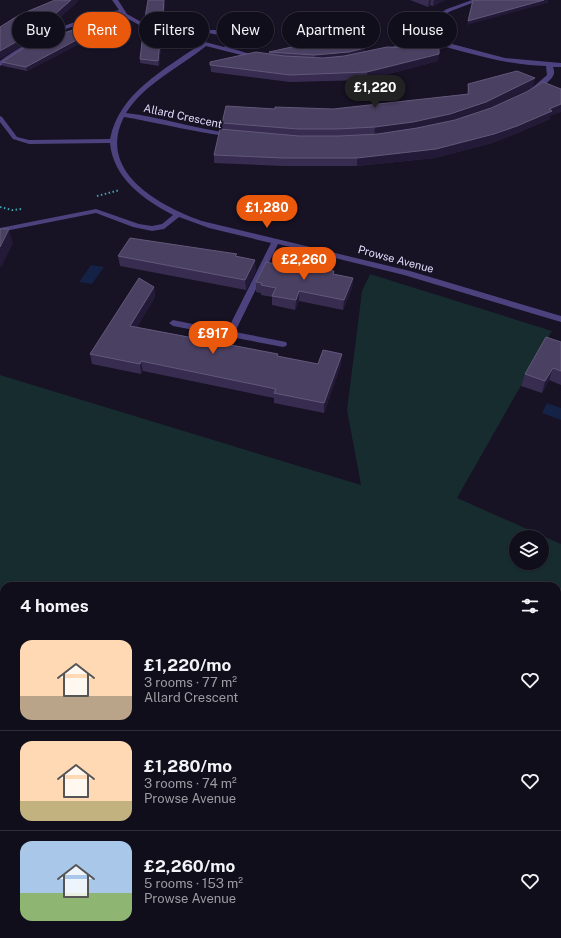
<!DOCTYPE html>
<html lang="en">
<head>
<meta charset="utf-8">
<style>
	:root { --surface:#110e1b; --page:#1a1724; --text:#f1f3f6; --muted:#9c9ca3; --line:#302e3a; --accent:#ea580c }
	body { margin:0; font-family:"Public Sans",sans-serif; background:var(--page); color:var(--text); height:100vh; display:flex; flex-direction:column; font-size:15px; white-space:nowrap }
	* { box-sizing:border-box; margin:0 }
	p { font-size:13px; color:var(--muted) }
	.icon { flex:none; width:22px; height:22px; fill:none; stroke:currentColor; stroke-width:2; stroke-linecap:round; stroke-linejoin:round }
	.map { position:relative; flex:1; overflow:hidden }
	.drawer { position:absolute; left:0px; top:582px; width:561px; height:356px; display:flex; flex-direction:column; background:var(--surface); border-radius:12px 12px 0 0; box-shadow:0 1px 3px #0004,0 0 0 1px var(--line) }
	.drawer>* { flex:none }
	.top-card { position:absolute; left:12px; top:12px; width:537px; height:36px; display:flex; gap:8px }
	.buttons { position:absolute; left:509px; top:530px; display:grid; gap:8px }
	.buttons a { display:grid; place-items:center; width:40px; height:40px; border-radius:50%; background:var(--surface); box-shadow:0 1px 3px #0004,0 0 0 1px var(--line); font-size:20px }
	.price { position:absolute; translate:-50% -34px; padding:0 9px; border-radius:14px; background:var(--accent); color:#fff; font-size:13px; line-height:26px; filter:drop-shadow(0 1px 2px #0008) }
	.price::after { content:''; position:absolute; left:50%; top:24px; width:12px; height:9px; margin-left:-6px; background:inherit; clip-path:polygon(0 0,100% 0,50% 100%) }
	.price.active { background:#222; color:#fff }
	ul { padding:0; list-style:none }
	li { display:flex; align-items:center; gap:12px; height:100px; padding:0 20px }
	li+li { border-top:1px solid var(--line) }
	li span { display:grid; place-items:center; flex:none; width:112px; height:80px; border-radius:12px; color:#555 }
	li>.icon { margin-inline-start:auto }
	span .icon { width:48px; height:48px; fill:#fffc; stroke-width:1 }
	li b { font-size:17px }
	h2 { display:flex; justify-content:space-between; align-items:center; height:48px; padding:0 20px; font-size:17px }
	.tag { padding:0 14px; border-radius:18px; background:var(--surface); box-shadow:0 1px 3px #0004,0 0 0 1px var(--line); font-size:14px; line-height:36px }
	.tag.active { background:var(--accent); color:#fff }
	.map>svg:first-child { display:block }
</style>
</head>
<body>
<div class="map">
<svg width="561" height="938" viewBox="0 0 561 938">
	<rect width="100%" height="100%" fill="#171224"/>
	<path fill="#162c2e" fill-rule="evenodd" d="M370 274 552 331 457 498 561 544V938H0V375L361 485 347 410 362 291ZM516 537H542V563H516ZM4 586H557V934H4Z"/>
	<g fill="#142246">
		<polygon points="91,265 104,267 92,284 79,282"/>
		<polygon points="547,403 561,408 561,420 542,413"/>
	</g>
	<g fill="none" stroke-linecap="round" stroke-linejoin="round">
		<g stroke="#3ea4aa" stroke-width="2" stroke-dasharray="1.5 2.5" stroke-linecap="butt">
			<polyline points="97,196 120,190"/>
			<polyline points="0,207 12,210 22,209"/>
		</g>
		<g fill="#4c427e" fill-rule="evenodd">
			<path d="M112 0H118L127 14 154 29 184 37 202 30H215L229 35 236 39 237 42 230 48 260 57 257 59 206 46C179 68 145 83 126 113 161 117 195 129 231 133L234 135C228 140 141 119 124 117 96 172 160 206 202 221L410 271 561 316V322L404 275 278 244 235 332 286 342 287 344 286 346 283 347 173 326 169 323 173 320 227 331 271 243 209 228 179 217 164 229 152 231 133 227 96 213 0 232V228L96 209 139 224 152 226 162 224 173 215C144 200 113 178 110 143L29 144 13 139 0 122V116L2 117 17 137 29 140 110 139C119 93 165 69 201 44L150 31 123 16 121 13C91 19 63 28 37 43 25 49 12 61 0 66V61C36 35 75 19 119 10ZM208 33 219 35 231 42 224 47 190 38 198 35Z"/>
			<path d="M472 0H480L451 11 437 19 418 35 505 58 561 63V67H553C554 70 555 73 553 76 550 82 537 91 532 90V88L547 75 546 66C502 65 458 50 415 38 408 43 388 57 381 52L399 44 433 17 447 9Z"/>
		</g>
	</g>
	<g fill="#382d50">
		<polygon points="410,0 445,0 433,6 430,5 428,7"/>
		<polygon points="165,3 162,30 146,23 145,18"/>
		<polygon points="161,32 162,36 159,66 140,63 140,59"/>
		<polygon points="81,43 27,71 3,66 2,62"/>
		<polygon points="365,51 438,61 366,80 290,82 211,72 210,62 269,54 269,52"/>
		<polygon points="468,84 533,87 489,108 550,116 550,119 515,134 492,143 435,158 357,166 283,166 214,163 214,155 222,129 222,123 275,109 333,109 467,94"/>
		<polygon points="118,256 237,256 256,270 246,290 120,266"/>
		<polygon points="334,274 353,278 352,288 343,310 299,301 295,310 272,305 272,297 261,295 261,293 256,292 256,282"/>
		<polygon points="154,287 155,297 137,327 278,354 278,356 318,364 341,364 324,413 274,403 274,398 143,371 141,374 92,364 90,354"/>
		<polygon points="561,342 561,385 549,380 542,393 521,386 525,374"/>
	</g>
	<g fill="#231a37">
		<polygon points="71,0 78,0 78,2 38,37 0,59 0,51"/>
		<polygon points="165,0 165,3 162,30 162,25"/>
		<polygon points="430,0 431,0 430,5 428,7 429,1"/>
		<polygon points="434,0 445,0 433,6"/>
		<polygon points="544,0 548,0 548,3 467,25 468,21"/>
		<polygon points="161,32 162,36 159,66 158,61"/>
		<polygon points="80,38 81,43 27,71 26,67"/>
		<polygon points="365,48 365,53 315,60 315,55"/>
		<polygon points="439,54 438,61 366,80 367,72"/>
		<polygon points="535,78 533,87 484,111 449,122 374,136 375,127"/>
		<polygon points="561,104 561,112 550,116 550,119 515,134 492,143 435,158 357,166 357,158"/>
		<polygon points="9,229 13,243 1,268 0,266 0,247"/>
		<polygon points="255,260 256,270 246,290 245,280"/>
		<polygon points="353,278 352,288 343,310 344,300"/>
		<polygon points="154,287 155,297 132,336 130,326"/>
		<polygon points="299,291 299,301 295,310 296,300"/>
		<polygon points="342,354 341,364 324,413 324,403"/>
		<polygon points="141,361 143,371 141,374 140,364"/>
		<polygon points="553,368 549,380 542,393 545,381"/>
	</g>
	<g fill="#4a4062" stroke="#62587a">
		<polygon points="55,0 71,0 37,30 0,51 0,27 19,15"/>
		<polygon points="148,0 164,0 162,25 145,18"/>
		<polygon points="473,0 544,0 468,21"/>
		<polygon points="144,25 161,32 158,61 140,59"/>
		<polygon points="76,29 80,38 26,67 2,62 30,44"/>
		<polygon points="301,45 365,48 349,52 315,55 269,52"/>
		<polygon points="387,47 439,49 439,54 367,72 290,75 210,65 210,62 256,52 284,56 323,58 344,56"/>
		<polygon points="517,71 535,78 486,102 450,114 413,122 375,127 337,129 298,129 222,123 226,106 275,109 275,107 333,109 469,94 468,84"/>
		<polygon points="543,82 561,89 561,104 549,109 552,111 517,126 494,134 436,149 357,158 283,158 214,155 220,129 299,136 339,136 378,134 417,128 455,120 491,108 526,92"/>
		<polygon points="0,229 9,229 0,247"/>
		<polygon points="130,238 237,254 235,256 255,260 245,280 118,256"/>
		<polygon points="266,262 290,267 292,263 334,271 333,274 353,278 344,300 299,291 296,300 272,296 276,288 261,285 262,283 256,282"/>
		<polygon points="139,278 154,287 130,326 278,354 277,356 318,364 323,350 342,354 324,403 274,393 276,389 141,361 140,364 90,354"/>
		<polygon points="546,337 561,342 561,371 553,368 545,381 525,374"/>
	</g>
	<g text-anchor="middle" stroke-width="3.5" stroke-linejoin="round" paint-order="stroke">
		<g font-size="11" fill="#e1dafb" stroke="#171224">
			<text transform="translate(183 116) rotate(12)" y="4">Allard Crescent</text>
			<text transform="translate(396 259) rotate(15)" y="4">Prowse Avenue</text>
		</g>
	</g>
</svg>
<div class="buttons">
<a><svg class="icon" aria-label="layers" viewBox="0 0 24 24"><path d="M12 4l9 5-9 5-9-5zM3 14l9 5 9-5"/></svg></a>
</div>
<b class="price active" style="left:375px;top:109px">£1,220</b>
<b class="price" style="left:267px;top:229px">£1,280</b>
<b class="price" style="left:304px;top:281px">£2,260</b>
<b class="price" style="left:213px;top:355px">£917</b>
<div class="top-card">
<a class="tag">Buy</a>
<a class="tag active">Rent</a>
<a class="tag">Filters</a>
<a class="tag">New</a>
<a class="tag">Apartment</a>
<a class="tag">House</a>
</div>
<section class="drawer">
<h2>4 homes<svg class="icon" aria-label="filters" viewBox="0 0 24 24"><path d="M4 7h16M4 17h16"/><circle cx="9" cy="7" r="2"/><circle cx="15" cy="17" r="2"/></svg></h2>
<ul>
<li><span style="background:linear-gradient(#ffd9b3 70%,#b9a48a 0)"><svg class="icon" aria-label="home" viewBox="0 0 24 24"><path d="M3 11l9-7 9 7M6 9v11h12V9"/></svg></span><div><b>£1,220/mo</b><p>3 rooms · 77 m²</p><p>Allard Crescent</p></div><svg class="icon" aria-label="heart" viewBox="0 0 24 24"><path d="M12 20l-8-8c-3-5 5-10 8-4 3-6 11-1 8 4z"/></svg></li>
<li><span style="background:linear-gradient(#ffd9b3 75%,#c2b280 0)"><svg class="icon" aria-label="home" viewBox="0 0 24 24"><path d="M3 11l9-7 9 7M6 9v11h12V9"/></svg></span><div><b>£1,280/mo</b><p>3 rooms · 74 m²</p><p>Prowse Avenue</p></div><svg class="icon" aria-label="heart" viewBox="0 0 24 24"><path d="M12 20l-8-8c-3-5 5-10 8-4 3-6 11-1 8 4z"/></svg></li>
<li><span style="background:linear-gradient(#a9c7e8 65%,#8fb573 0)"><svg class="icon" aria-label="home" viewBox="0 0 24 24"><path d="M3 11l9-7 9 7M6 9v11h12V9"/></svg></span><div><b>£2,260/mo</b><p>5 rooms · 153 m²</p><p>Prowse Avenue</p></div><svg class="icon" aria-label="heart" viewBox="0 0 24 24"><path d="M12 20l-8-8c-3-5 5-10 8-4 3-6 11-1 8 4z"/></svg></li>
</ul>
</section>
</div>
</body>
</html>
